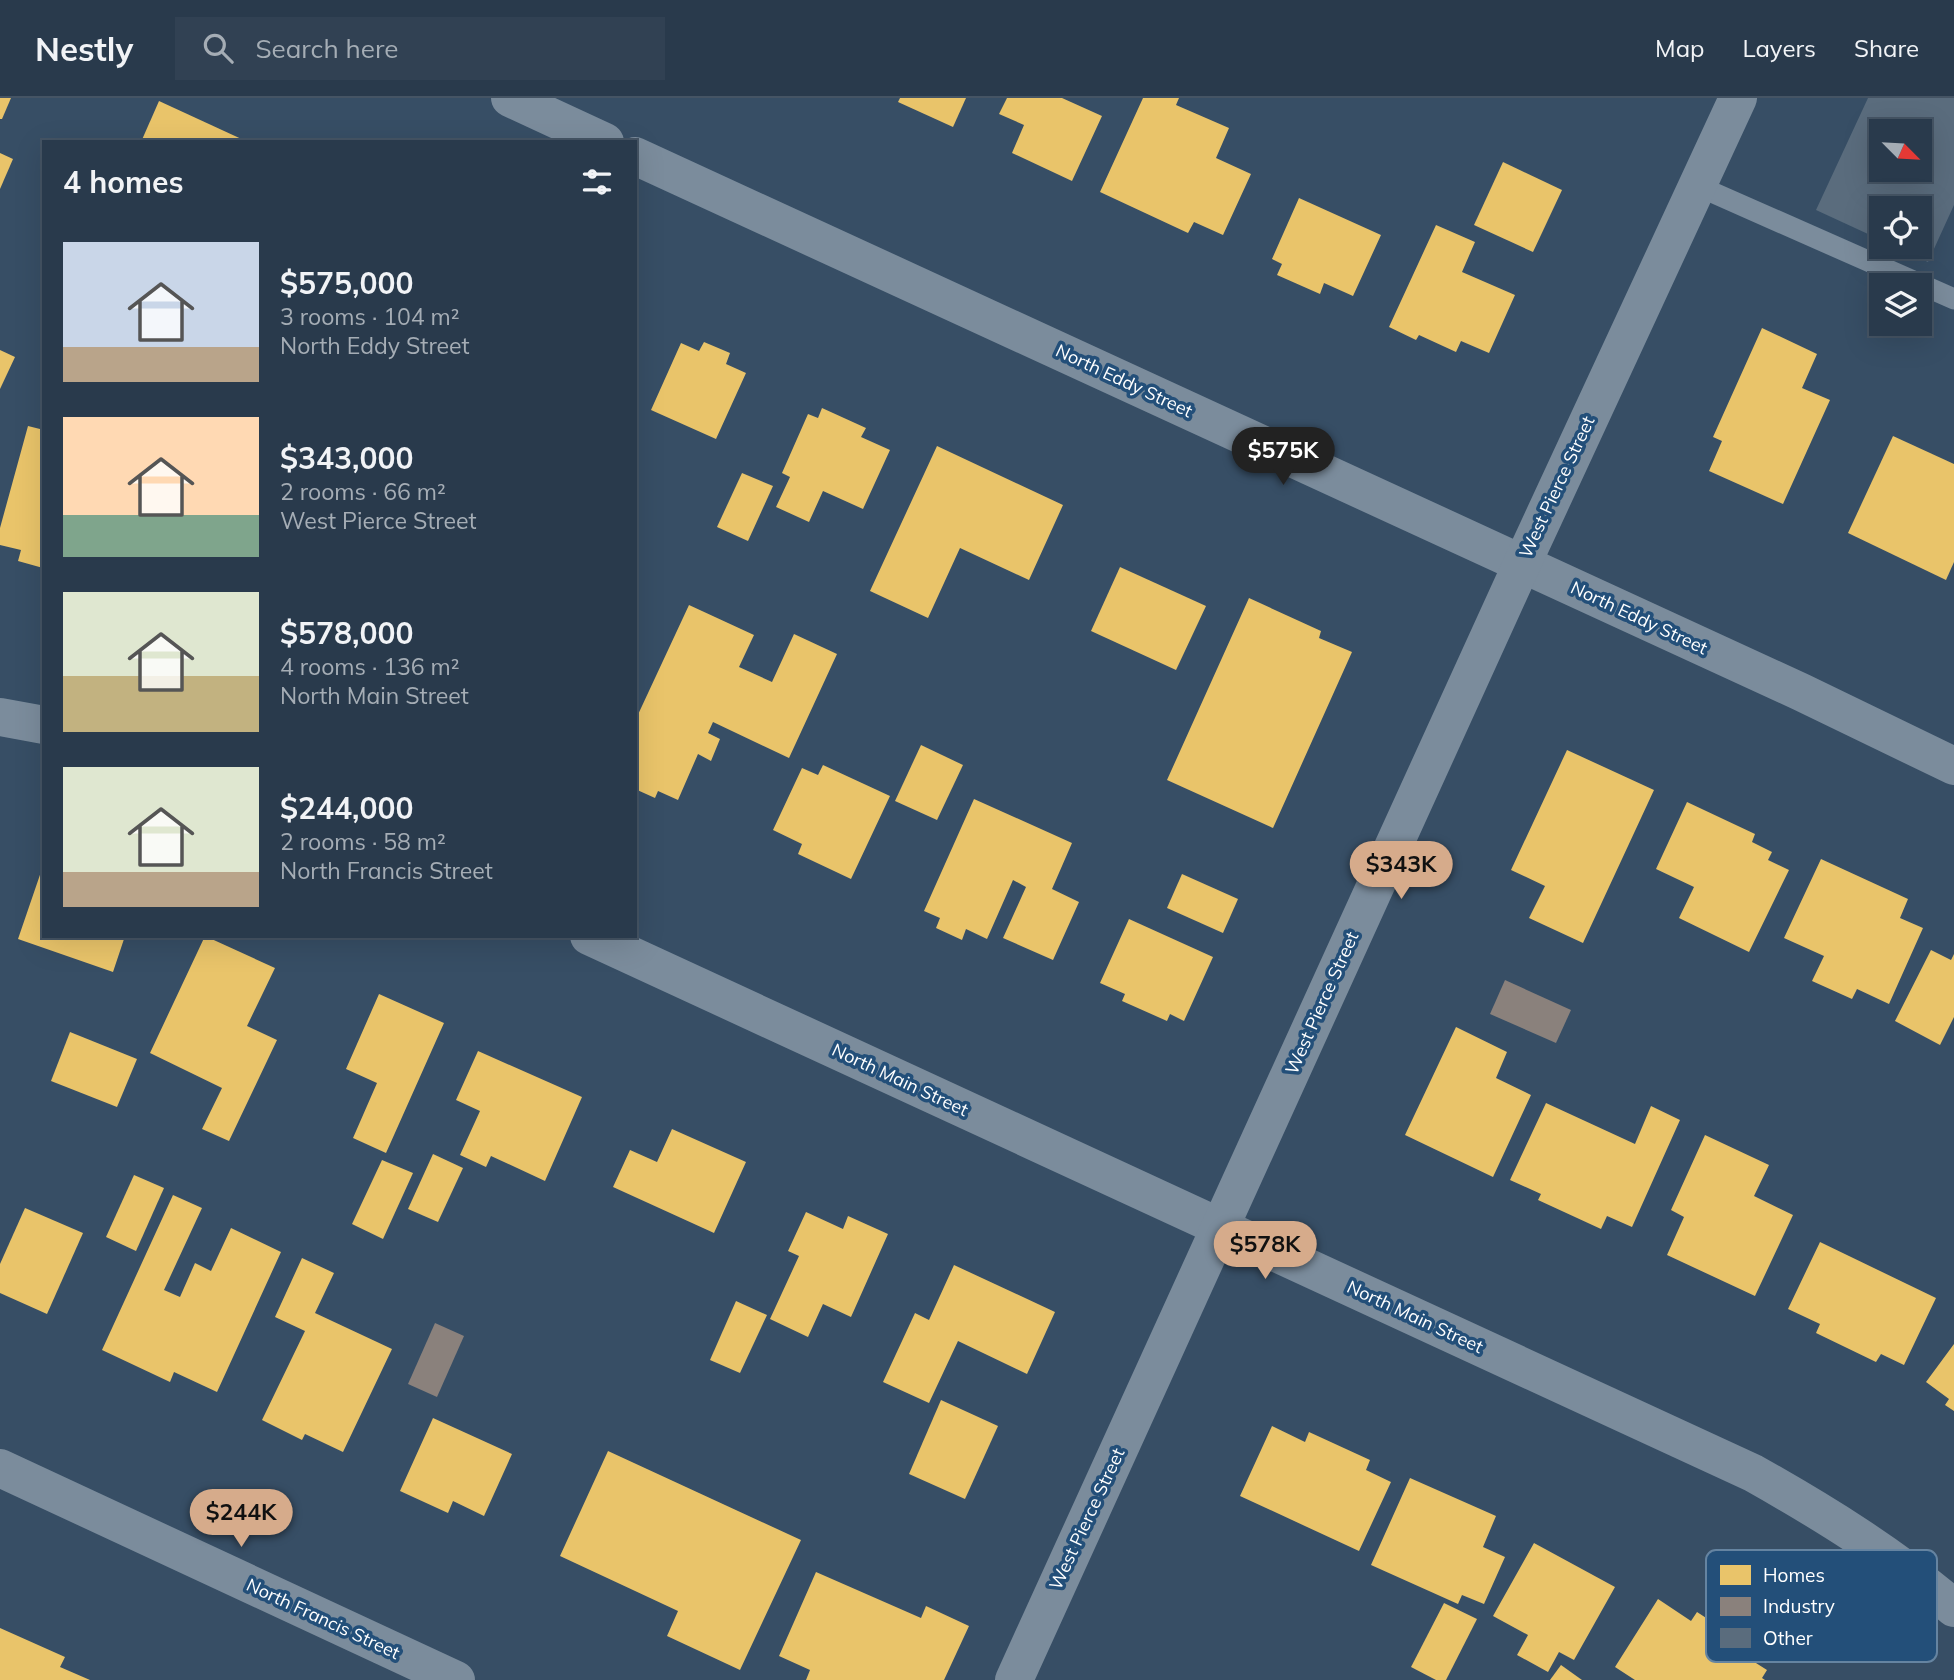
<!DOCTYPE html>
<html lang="en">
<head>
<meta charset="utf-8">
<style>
	:root { --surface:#293a4c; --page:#314153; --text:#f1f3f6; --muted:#a5adb5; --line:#455464; --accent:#d6ab8b }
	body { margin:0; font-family:Mulish,sans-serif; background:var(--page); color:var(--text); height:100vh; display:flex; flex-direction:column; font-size:26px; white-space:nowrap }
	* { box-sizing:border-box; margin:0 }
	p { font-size:23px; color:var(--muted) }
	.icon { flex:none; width:38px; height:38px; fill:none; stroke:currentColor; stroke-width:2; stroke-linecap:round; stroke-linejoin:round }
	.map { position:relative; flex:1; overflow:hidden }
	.panel { position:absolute; left:42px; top:42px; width:595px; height:798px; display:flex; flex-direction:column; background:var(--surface); border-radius:0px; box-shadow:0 7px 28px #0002,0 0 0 2px var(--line) }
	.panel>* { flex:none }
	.needle { width:46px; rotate:114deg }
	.buttons { position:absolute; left:1869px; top:21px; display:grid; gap:14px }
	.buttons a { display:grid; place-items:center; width:63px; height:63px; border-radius:0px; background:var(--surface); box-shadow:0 7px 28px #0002,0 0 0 2px var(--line); font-size:35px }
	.price { position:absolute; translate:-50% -60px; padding:0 16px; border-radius:24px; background:var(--accent); color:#111; font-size:23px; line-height:46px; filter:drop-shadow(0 2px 4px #0008) }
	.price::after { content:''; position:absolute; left:50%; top:42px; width:21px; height:16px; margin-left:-10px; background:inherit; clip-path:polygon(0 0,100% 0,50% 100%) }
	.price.active { background:#222; color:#fff }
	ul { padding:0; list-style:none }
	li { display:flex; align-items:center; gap:21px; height:175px; padding:0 21px }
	li span { display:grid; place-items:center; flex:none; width:196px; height:140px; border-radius:0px; color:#555 }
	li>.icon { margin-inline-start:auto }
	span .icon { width:84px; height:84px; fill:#fffc; stroke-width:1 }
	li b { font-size:30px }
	h2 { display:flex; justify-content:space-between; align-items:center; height:84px; padding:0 21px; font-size:30px }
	header { display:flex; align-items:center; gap:42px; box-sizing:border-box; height:98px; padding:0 35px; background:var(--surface); border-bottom:2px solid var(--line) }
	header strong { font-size:33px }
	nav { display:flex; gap:38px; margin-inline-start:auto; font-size:24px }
	.search { width:490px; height:63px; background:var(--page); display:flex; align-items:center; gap:18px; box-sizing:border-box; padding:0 24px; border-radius:0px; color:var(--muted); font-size:26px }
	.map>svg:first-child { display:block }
</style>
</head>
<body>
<header>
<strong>Nestly</strong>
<div class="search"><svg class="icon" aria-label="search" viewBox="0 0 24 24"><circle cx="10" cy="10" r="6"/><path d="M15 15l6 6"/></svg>Search here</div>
<nav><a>Map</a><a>Layers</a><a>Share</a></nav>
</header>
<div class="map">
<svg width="1954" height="1582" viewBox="0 0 1954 1582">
	<rect width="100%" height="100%" fill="#374e65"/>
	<g fill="#e9c46a">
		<polygon points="0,0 11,0 2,21 0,21"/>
		<polygon points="900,0 966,0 953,29 898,4"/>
		<polygon points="1007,0 1062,0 1102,18 1072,83 1012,55 1024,27 999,16"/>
		<polygon points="1143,0 1179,0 1176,7 1229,30 1216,60 1251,76 1223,137 1194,124 1188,135 1100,94"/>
		<polygon points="159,3 248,44 141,44"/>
		<polygon points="0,55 13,61 0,91"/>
		<polygon points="1503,64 1562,92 1533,154 1474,127"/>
		<polygon points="1299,100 1381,137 1353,198 1324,185 1320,196 1277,177 1282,166 1272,161"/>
		<polygon points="1436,127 1475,144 1462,174 1515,197 1489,255 1461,243 1456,254 1419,237 1416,242 1389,229"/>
		<polygon points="1762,230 1817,256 1802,290 1830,302 1783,406 1709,373 1722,343 1713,339"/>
		<polygon points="704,244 730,255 726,266 746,275 716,341 651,312 681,245 699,253"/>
		<polygon points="0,252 15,259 0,291"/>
		<polygon points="822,310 866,330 861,339 890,352 863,411 823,393 809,424 776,409 790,379 782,375 808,316 818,320"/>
		<polygon points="28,328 44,332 43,470 18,463 21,452 0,447 0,430"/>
		<polygon points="1893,338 1954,366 1954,464 1946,482 1848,435"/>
		<polygon points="937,348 1063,407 1029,482 960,450 928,520 870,493"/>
		<polygon points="742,375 773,388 748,443 717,429"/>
		<polygon points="1120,469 1206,508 1176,572 1091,533"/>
		<polygon points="1249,500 1321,533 1319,540 1352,554 1273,730 1167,682"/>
		<polygon points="689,507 754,537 739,569 772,584 794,536 837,556 789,660 713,624 708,635 720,641 711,663 698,656 678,702 658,693 655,700 635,691 635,623"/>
		<polygon points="921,647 963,667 937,722 895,703"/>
		<polygon points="1567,652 1654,692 1583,845 1529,820 1545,788 1511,772"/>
		<polygon points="823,667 890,698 851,781 798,756 802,746 773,732 802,670 818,677"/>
		<polygon points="974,701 1072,745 1052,791 1079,804 1053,862 1003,840 1026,789 1013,782 987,841 966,831 962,842 936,830 940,820 924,813"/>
		<polygon points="1687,704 1755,736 1752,744 1772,754 1768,762 1789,772 1749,854 1679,820 1694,789 1656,771"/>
		<polygon points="1821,761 1908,801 1900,820 1923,830 1889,906 1857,891 1852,901 1812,883 1824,858 1784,840"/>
		<polygon points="43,768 44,838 125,838 113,874 18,841"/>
		<polygon points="1182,776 1238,801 1223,835 1167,810"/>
		<polygon points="1129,821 1213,859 1184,923 1170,916 1167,923 1122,903 1125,896 1100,885"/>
		<polygon points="205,838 275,870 247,928 277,942 229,1043 202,1031 222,990 150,955"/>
		<polygon points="1931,852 1951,862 1954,856 1954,919 1940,947 1895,923"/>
		<polygon points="379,896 444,925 386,1055 353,1040 377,985 346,971"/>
		<polygon points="1456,929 1507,954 1496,980 1531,997 1493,1079 1405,1037"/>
		<polygon points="70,934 137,961 117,1009 51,983"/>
		<polygon points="478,953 582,999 545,1083 491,1058 486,1069 460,1057 480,1013 456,1002"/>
		<polygon points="1546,1005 1635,1046 1651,1008 1680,1022 1632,1129 1607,1118 1601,1131 1538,1102 1541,1096 1510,1082"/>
		<polygon points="672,1031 746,1064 714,1135 613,1089 630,1052 657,1064"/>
		<polygon points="1705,1037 1769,1067 1754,1098 1793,1117 1755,1198 1667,1157 1684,1119 1671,1112"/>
		<polygon points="433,1056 463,1070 438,1124 408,1111"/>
		<polygon points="382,1062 413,1075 383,1141 352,1126"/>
		<polygon points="134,1077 164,1090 136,1153 106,1139"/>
		<polygon points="173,1097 202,1110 164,1192 180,1199 195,1165 211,1173 231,1130 281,1154 217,1294 174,1274 170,1284 102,1252"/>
		<polygon points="25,1110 83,1135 47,1216 0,1195 0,1166"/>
		<polygon points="806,1114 843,1131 848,1118 888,1136 851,1219 823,1206 808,1239 770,1221 799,1158 788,1153"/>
		<polygon points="1820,1144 1936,1200 1904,1267 1881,1256 1876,1264 1816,1235 1820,1226 1788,1211"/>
		<polygon points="302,1160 334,1175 315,1215 392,1251 343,1354 305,1336 302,1342 262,1322 305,1233 275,1219"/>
		<polygon points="954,1167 1055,1214 1027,1276 958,1243 929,1305 883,1284 915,1215 929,1222"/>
		<polygon points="736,1203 767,1217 740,1275 710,1262"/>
		<polygon points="1954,1246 1954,1313 1945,1307 1949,1301 1926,1284"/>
		<polygon points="941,1302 998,1328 965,1401 909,1376"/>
		<polygon points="433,1320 512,1356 484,1418 453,1403 448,1415 400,1393"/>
		<polygon points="1272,1328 1305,1344 1309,1334 1370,1362 1366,1372 1391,1384 1359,1453 1240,1398"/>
		<polygon points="608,1353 801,1442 740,1572 667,1538 678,1513 560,1458"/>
		<polygon points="1410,1380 1496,1418 1483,1449 1505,1459 1484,1506 1462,1497 1458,1506 1371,1467"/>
		<polygon points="1534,1445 1615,1489 1574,1562 1559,1554 1548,1574 1517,1557 1528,1537 1493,1518"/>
		<polygon points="816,1474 921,1520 926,1508 969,1528 944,1582 806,1582 810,1572 779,1558"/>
		<polygon points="1658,1501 1691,1523 1697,1514 1743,1544 1737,1553 1767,1572 1762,1580 1765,1582 1635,1582 1615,1569"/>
		<polygon points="1444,1505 1477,1521 1446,1582 1436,1582 1411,1569"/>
		<polygon points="0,1530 65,1559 60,1569 90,1582 0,1582"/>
		<polygon points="1561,1567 1582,1582 1550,1582"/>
	</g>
	<g fill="#8a817c">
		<polygon points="1505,882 1571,912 1556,945 1490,916"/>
		<polygon points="435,1225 464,1238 437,1299 408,1286"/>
	</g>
	<path fill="#5a6c7d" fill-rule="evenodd" d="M1868 0H1954V107L1928 164 1895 149H1920V110H1881V142L1816 112ZM1881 33H1920V72H1881Z"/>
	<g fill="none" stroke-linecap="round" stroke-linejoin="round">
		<polyline stroke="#7b8c9c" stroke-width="21" points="1698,88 1954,201"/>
		<g stroke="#7b8c9c" stroke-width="38">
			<polyline points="510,0 605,44"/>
			<polyline points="635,58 1801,594 1954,668"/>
			<polyline points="0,619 44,627"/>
			<path d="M589 838 1753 1375C1824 1415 1892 1457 1954 1510"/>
			<polyline points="0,1370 456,1582"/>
			<polyline points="1014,1582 1522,466 1738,0"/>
		</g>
	</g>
	<g text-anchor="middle" stroke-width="7" stroke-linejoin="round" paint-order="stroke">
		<g font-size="18" fill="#fff" stroke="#234f79">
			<text transform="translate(1124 283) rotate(25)" y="6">North Eddy Street</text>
			<text transform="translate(1557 389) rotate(-65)" y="6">West Pierce Street</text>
			<text transform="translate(1639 520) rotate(25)" y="6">North Eddy Street</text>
			<text transform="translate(1322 905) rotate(-66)" y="6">West Pierce Street</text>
			<text transform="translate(900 982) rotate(25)" y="6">North Main Street</text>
			<text transform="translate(1415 1219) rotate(25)" y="6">North Main Street</text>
			<text transform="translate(1087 1421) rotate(-65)" y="6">West Pierce Street</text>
			<text transform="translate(323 1521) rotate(25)" y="6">North Francis Street</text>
		</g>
	</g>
	<rect x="1706" y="1452" width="231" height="112" rx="10" fill="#234f79" stroke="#6584a1" stroke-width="2"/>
	<rect x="1720" y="1467" width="31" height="20" fill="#e9c46a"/>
	<rect x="1720" y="1499" width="31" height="19" fill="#8a817c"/>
	<rect x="1720" y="1530" width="31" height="20" fill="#5a6c7d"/>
	<g font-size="19" fill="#fff">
		<text x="1763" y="1484">Homes</text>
		<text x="1763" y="1515">Industry</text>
		<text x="1763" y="1547">Other</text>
	</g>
</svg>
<div class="buttons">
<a><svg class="needle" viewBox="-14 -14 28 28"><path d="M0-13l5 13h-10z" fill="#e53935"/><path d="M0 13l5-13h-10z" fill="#a5adb5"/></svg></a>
<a><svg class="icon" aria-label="locate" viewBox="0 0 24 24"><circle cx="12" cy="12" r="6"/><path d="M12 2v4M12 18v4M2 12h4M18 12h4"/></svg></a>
<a><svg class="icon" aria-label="layers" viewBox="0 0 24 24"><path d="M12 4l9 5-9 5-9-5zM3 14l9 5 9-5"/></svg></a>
</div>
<b class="price active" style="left:1283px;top:389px">$575K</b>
<b class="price" style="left:1401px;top:803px">$343K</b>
<b class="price" style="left:1265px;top:1183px">$578K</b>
<b class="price" style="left:241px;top:1451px">$244K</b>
<section class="panel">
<h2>4 homes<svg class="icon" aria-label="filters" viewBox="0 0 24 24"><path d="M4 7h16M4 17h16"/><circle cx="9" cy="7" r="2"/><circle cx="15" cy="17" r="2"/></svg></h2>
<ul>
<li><span style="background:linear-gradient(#c9d6e8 75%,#b9a48a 0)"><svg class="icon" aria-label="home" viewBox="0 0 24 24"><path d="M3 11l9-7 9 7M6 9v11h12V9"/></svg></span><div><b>$575,000</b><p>3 rooms · 104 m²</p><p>North Eddy Street</p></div></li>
<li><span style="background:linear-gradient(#ffd9b3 70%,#7fa58c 0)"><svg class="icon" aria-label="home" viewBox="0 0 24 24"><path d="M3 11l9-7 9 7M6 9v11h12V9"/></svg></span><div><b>$343,000</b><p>2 rooms · 66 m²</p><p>West Pierce Street</p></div></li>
<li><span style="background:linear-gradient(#dfe7d0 60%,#c2b280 0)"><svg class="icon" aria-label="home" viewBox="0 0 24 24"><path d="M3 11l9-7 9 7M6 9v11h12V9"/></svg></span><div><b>$578,000</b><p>4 rooms · 136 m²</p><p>North Main Street</p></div></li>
<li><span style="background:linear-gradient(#dfe7d0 75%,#b9a48a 0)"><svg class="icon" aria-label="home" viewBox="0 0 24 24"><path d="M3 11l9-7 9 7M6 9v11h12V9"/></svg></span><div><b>$244,000</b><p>2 rooms · 58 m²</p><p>North Francis Street</p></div></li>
</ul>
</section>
</div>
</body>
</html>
